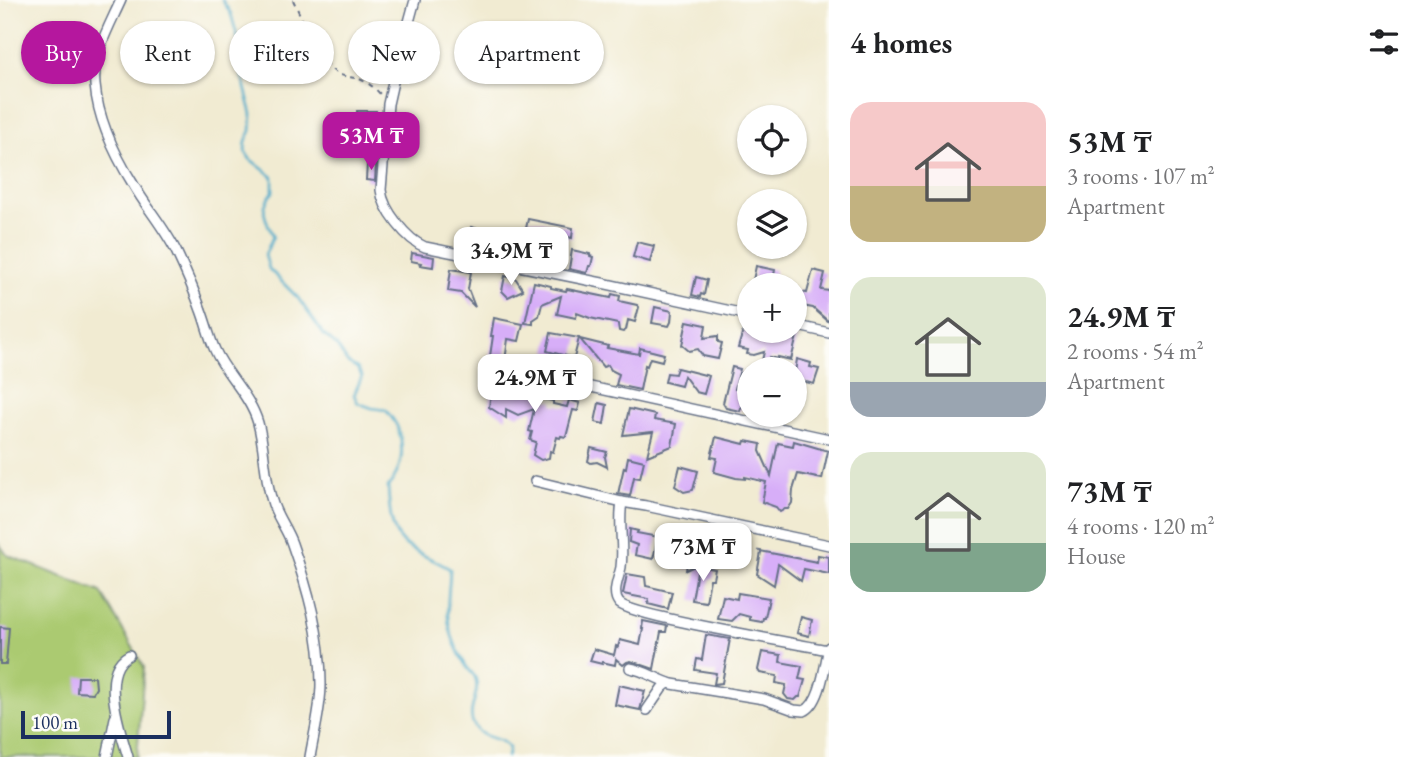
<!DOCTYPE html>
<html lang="en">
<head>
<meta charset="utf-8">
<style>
	:root { --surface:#fff; --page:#f6f6f6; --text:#202124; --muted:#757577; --accent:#b5179e }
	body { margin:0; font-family:"EB Garamond",serif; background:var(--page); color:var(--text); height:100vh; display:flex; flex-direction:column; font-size:26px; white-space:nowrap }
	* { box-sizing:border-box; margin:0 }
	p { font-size:23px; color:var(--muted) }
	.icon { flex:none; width:38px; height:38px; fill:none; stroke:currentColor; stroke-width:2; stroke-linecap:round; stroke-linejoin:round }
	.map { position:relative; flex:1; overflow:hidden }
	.details { display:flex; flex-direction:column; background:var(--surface); width:595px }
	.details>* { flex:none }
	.top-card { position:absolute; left:21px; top:21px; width:665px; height:63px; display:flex; gap:14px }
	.fabs { position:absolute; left:737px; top:105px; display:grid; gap:14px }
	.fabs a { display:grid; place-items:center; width:70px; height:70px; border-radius:50%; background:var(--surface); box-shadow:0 2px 5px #0004; font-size:35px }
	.scale { position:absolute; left:21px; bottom:18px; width:150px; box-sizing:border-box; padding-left:7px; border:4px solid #1b2f5e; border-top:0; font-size:19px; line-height:24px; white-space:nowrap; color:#1b2f5e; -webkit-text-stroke:5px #fdfcf7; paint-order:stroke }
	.price { position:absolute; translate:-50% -60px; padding:0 16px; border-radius:14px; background:#fff; color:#222; font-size:23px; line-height:46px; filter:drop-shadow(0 2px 4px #0008) }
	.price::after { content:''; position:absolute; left:50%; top:42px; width:21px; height:16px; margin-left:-10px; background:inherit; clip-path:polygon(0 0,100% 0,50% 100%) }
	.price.current { background:var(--accent); color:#fff }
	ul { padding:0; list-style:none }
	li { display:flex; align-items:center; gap:21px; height:175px; padding:0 21px }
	li span { display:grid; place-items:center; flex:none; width:196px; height:140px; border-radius:21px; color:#555 }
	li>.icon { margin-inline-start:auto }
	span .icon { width:84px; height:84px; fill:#fffc; stroke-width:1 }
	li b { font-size:30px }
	h2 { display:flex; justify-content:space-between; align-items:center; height:84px; padding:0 21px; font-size:30px }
	.tag { padding:0 24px; border-radius:32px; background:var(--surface); box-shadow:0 2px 5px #0004; font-size:24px; line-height:63px }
	.tag.current { background:var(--accent); color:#fff }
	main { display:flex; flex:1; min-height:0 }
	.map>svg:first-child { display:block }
</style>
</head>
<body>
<main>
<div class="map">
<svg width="829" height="757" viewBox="0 0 829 757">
	<rect width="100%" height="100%" fill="#fdfcf7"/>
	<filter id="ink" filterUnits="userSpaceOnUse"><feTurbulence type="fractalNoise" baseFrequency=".0143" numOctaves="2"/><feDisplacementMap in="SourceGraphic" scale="14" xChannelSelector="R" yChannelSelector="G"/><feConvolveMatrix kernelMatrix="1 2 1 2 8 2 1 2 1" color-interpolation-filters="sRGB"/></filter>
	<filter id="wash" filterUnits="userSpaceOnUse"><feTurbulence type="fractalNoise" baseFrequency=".00686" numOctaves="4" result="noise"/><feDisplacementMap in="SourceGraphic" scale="28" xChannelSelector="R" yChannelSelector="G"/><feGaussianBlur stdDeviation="1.57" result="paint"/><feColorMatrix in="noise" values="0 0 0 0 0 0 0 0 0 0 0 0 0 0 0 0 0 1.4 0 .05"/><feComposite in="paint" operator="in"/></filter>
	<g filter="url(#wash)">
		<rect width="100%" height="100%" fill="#f1ebd2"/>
		<polygon fill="#abca71" stroke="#637c68" stroke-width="2" points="0,545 7,555 101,592 144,667 137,757 0,757"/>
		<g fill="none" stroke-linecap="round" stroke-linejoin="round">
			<path stroke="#4cabcb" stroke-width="2.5" d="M222 0 231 14 241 50 242 76 252 114 251 131 246 141 245 151 250 159 273 177V192C258 210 265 216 273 236L265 255 269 269 298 298 324 335 337 346 347 362 357 368 362 376 354 395 358 403 372 408 386 410C390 416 396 422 398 429 405 449 402 470 388 487 389 502 390 530 401 541 411 551 437 561 450 569 449 599 443 615 455 644 458 651 461 658 465 664 467 669 473 673 475 677 482 694 465 710 474 725 483 742 498 734 509 748L507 757"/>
		</g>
		<g id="blocks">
			<g fill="#d7aef8">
				<polygon points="357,111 376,111 376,125 367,125 367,122 357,122"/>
				<polygon points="367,163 376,164 375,181 366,180"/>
				<polygon points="528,219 573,228 572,238 554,234 553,242 541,246 542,242 524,238"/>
				<polygon points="471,227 498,234 497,236 510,239 506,254 485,252 481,249 467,246 468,240 465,239 468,230 470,231"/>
				<polygon points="637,242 654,246 650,262 633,257"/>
				<polygon points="572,250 590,254 590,256 593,257 591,266 589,266 587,273 569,269"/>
				<polygon points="412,253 434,257 433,267 420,265 421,263 411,261"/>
				<polygon points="756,266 775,270 772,285 752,285"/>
				<polygon points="451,269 471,272 468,289 475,307 461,293 448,291"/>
				<polygon points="813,270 825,273 821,290 829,291 829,322 813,308 802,306 799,319 794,318 794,291 807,293"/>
				<polygon points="505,276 516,279 523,290 508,297 502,291"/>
				<polygon points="696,277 707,280 704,295 701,294 700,297 692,295"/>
				<polygon points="534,282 551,286 551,288 566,291 567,289 611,298 612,294 620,296 619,301 637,305 639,307 635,322 628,320 626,330 623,332 619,331 618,324 590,318 577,313 576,318 557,314 561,296 542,304 539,316 533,320 533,324 525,323"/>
				<polygon points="655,307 672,311 671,322 669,326 652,323"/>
				<polygon points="494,318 523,324 519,341 508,339 505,361 500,360 495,362 495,357 490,356 493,336 491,336"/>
				<polygon points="687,321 706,325 704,338 718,336 718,342 722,343 718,359 703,356 698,349 689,351 682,345"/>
				<polygon points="743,331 767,331 766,332 786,338 787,333 797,336 791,360 778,357 777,359 770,357 768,369 760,369 764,352 754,355 747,354 748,350 738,348"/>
				<polygon points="551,333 579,338 574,358 547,351"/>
				<polygon points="580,339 608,346 607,348 639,354 640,348 664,354 662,361 650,358 647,366 645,365 640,390 616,385 619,374 611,370 608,365 603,367"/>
				<polygon points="797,359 811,363 810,367 819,369 814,384 794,379"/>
				<polygon points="732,367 740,369 735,389 746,392 740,411 726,408 723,403"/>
				<polygon points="677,368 709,376 704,394 696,392 684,376 681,386 665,382 667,373 675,374"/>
				<polygon points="493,380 510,382 509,387 529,391 530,384 545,387 543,399 553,401 553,404 567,407 569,400 580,403 578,411 573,410 566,437 561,436 560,438 557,437 553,452 550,451 549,458 541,460 533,455 536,442 530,440 532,432 529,431 534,409 518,415 506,409 506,418 489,407"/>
				<polygon points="599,403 607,405 604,424 595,422"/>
				<polygon points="629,409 655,415 654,420 676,424 672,446 647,456 653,432 623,435"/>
				<polygon points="716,437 744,444 745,441 761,444 760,451 771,476 778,443 793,446 794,441 828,451 822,479 798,474 793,490 792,503 788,509 785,509 780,512 776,507 762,502 766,482 745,477 745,479 736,478 714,472 717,458 711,457"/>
				<polygon points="591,448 607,452 605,457 607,467 597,462 591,463 588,461"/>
				<polygon points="628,457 644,461 640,478 634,477 630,496 618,494 624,467 626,468"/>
				<polygon points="680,466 698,471 693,490 684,492 675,486"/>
				<polygon points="668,526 748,545 745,561 732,558 734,547 686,570 688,555 691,555 696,533 675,543 665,539"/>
				<polygon points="630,529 638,531 637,533 658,537 653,559 635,555 637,545 629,542"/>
				<polygon points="760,551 817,562 818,555 829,557 829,574 804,569 801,581 778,564 774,585 757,574 761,552"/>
				<polygon points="698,566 715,569 713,579 710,579 706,602 692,600"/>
				<polygon points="627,574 645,577 646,586 672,592 668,609 648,604 649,599 623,594"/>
				<polygon points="738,593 769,598 765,618 763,618 762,622 750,620 750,617 739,614 732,621 718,619 723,596 737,599"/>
				<polygon points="801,617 812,620 809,636 797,633"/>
				<polygon points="643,621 667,626 666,632 661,632 654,669 631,661 627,662 623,665 616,659 615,665 602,662 602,664 590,661 594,649 614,655 616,646 618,647 620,640 640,645 643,629 642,629"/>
				<polygon points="0,627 9,628 6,664 0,664"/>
				<polygon points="706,635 730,639 722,683 714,684 716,673 695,670 697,659 702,660"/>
				<polygon points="762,652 781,655 780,662 802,666 799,679 805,680 800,697 798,697 795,700 788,699 784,694 786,685 776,683 777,676 760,673 758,670"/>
				<polygon points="78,677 95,677 96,688 93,693 77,692"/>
				<polygon points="619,685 645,691 640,710 615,705"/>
			</g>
		</g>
	</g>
	<g filter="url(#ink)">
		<use href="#blocks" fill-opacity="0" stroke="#667187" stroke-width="2"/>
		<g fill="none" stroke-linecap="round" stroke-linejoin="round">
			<defs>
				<g id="minor">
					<path d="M121 0C109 27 92 55 95 85 98 120 115 155 133 184 146 207 164 227 176 251 185 270 194 290 201 310 206 323 209 337 215 350 226 375 250 395 258 423 265 448 264 476 272 501 276 516 287 529 292 544 308 589 321 635 321 684 321 708 314 733 310 757"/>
					<path d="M415 0 395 73 388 104 381 190C383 210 407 240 425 247L602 283 749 315"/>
					<polyline points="794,325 829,333"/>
					<polyline points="499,367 829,439"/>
					<polyline points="535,481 622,502 646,506 829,545"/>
					<path d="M622 502C618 524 624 545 621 567 619 578 611 593 619 603 630 616 801 644 828 650"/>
					<path d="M630 668C644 670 658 680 672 684L764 699 794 710 804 711C821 704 825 664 829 647"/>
					<polyline points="647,710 662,688 668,683"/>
					<polyline points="107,757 115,718"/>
					<path d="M128 757C121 732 98 671 129 655"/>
				</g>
			</defs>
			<use href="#minor" stroke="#667187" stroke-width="12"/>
			<path stroke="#667187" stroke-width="2" stroke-dasharray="5 5" stroke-linecap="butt" d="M293 0C303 20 320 64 338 74 345 77 352 77 359 79 368 82 375 88 381 95"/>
			<use href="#minor" stroke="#fff" stroke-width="9"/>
		</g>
	</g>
</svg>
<div class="fabs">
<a><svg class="icon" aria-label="locate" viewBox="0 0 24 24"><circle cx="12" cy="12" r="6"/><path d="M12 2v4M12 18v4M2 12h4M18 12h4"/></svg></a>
<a><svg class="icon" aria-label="layers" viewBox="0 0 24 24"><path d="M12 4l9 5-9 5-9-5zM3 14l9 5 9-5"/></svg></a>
<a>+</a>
<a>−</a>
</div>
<div class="scale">100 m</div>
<b class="price current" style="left:371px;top:172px">53M ₸</b>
<b class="price" style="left:511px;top:287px">34.9M ₸</b>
<b class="price" style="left:535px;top:414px">24.9M ₸</b>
<b class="price" style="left:703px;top:583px">73M ₸</b>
<div class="top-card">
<a class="tag current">Buy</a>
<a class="tag">Rent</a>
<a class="tag">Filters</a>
<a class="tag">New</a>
<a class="tag">Apartment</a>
</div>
</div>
<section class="details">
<h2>4 homes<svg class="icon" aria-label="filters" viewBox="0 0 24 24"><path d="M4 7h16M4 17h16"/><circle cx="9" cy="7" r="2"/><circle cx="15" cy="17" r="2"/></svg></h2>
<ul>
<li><span style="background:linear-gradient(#f6c9c9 60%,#c2b280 0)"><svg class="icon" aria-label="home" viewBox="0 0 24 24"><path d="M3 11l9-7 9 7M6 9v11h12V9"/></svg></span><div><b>53M ₸</b><p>3 rooms · 107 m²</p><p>Apartment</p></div></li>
<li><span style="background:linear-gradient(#dfe7d0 75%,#9aa5b1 0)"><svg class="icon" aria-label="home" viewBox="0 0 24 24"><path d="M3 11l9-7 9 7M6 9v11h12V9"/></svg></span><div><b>24.9M ₸</b><p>2 rooms · 54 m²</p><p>Apartment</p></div></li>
<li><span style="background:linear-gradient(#dfe7d0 65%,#7fa58c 0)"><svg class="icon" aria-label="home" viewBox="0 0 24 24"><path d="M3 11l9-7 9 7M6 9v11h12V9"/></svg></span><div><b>73M ₸</b><p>4 rooms · 120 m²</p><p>House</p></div></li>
</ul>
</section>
</main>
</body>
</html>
